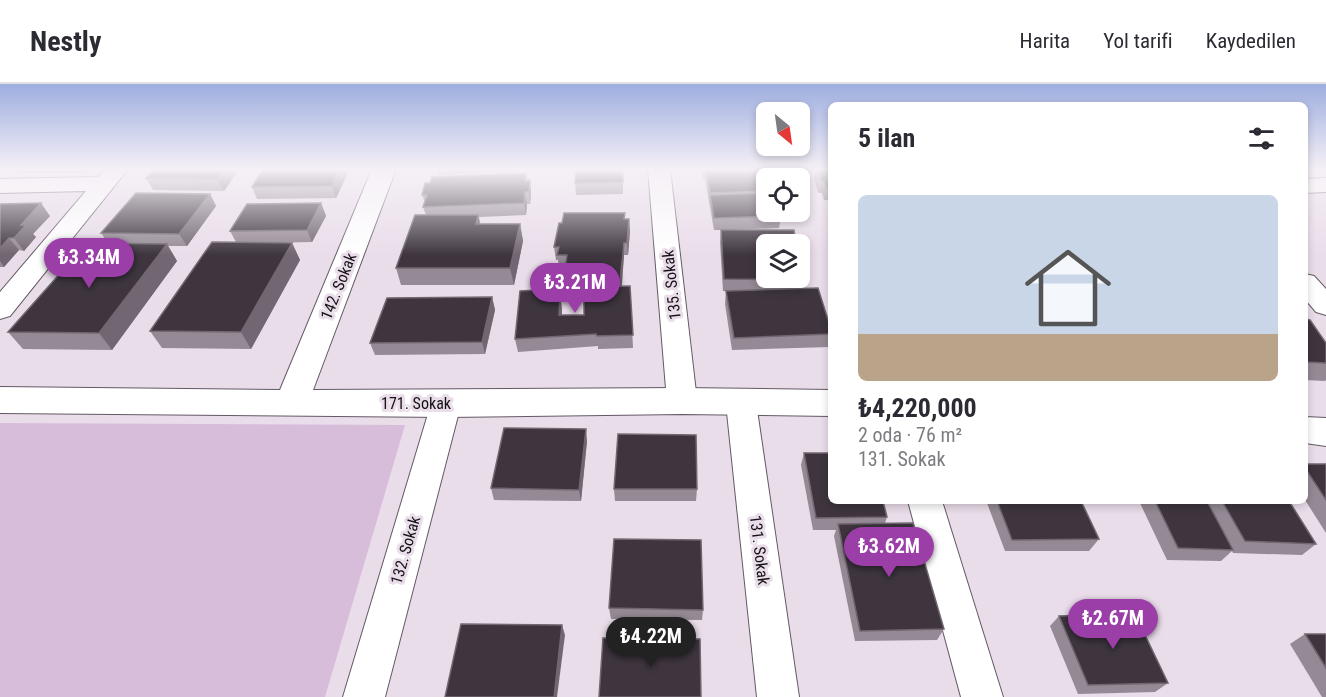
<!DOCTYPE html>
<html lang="tr">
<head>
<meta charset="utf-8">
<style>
	:root { --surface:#fff; --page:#f2f2f3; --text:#2b2b33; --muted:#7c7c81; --line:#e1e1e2; --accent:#9b3ea8 }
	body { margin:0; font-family:"Roboto Condensed",sans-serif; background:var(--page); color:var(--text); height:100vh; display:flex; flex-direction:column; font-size:22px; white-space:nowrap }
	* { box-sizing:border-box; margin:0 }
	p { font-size:20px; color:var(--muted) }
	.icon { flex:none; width:33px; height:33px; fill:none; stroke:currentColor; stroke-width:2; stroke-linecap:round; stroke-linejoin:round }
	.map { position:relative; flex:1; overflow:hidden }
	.drawer { position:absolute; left:828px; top:18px; width:480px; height:402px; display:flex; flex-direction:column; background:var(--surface); border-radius:9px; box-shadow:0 3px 9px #0003 }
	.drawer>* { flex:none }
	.needle { width:39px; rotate:151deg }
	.fabs { position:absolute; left:756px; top:18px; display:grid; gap:12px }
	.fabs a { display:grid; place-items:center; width:54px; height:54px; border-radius:9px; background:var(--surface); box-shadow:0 3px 9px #0003; font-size:30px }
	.price { position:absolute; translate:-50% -51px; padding:0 14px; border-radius:21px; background:var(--accent); color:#fff; font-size:20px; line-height:39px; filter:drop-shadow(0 2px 3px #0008) }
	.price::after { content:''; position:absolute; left:50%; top:36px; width:18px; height:14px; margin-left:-9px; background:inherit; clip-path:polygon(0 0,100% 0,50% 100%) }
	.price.selected { background:#222; color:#fff }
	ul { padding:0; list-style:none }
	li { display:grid; align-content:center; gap:12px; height:318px; padding:0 30px }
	li span { display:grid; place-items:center; height:186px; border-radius:9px; color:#555 }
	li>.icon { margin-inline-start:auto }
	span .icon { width:108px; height:108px; fill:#fffc; stroke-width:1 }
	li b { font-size:26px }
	h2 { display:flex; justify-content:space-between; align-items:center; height:72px; padding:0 30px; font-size:26px }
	header { display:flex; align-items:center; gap:36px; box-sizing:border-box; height:84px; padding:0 30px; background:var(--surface); border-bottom:2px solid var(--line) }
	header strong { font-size:28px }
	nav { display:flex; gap:33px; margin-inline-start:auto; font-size:21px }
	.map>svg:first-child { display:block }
</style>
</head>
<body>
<header>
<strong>Nestly</strong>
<nav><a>Harita</a><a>Yol tarifi</a><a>Kaydedilen</a></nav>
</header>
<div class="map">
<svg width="1326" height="613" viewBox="0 0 1326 613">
	<rect width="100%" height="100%" fill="#e9ddea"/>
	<polygon fill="#d8bddb" points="0,339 405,341 325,613 0,613"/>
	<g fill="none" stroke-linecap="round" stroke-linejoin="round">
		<defs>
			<g id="street">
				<polygon points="105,85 128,85 10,232 0,235 0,208 86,107 0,109 0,95 98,93"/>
				<polygon points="648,85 670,85 697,317 693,325 682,328 671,325 667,317"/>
				<polygon points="1326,94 1326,108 1305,109 1305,95"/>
				<polygon points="1305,190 1314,192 1326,205 1326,231 1316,228 1305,215"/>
				<polygon points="446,308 457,312 461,320 385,613 343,613 431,320 435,312"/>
				<polygon points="741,308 752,311 756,319 799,613 757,613 726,319 730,311"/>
				<polygon points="908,417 942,417 1003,613 961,613"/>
			</g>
			<g id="secondary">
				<polygon points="372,85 396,85 313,306 682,304 831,306 831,332 682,330 446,333 0,329 0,303 280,306"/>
				<polygon points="1305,333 1326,334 1326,362 1305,359"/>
			</g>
		</defs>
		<use href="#street" stroke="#635965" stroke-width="2"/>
		<use href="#secondary" stroke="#635965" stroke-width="2"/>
		<use href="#street" fill="#fff" fill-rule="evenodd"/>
		<use href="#secondary" fill="#fff" fill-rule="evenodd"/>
	</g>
	<g fill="#948994">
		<polygon points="15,85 91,85 87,89 18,89"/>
		<polygon points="239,85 224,107 153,106 146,94"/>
		<polygon points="263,85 345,85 347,91 336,114 257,115 252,103"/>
		<polygon points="438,85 517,85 516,87 439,91"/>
		<polygon points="623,85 623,110 576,111 575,99"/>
		<polygon points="702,85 795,85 766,94 766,128 781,132 779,144 729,146 801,196 800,205 831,245 831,256 830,263 732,266 725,220 726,207 733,207 723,207 720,158 721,146 714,146 705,95 703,95"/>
		<polygon points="816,85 831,85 831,116 824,116 822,109 818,109 814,94"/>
		<polygon points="526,89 527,96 530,96 531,108 530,120 527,120 526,131 479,133 480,140 520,140 523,157 514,201 401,201 396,184 426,131 423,123 425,119 422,111"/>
		<polygon points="800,97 803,106 801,118 800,118"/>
		<polygon points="210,110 216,122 187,162 168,162 177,177 112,266 23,265 8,248 108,159 101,149"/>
		<polygon points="321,119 326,132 312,158 262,159 292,159 300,176 251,265 162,264 150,247 236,158 230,147"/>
		<polygon points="0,120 50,132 33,150 36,153 24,167 19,166 4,183 0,183"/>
		<polygon points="625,135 629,135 630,147 628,171 624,171 622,202 630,202 633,264 598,265 598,262 518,268 515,255 555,205 555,212 560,212 562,225 562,231 584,231 589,209 565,209 563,197 565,184 559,184 558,176 556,176 554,163"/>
		<polygon points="492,213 495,226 485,270 375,271 370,259"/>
		<polygon points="1305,235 1326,259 1326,296 1325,297 1305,296"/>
		<polygon points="587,357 581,417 494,416 491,404"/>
		<polygon points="804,369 887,433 885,439 944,545 937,556 855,557 834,452 836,446 813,446 801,381"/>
		<polygon points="1305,380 1326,380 1326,449 1305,416"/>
		<polygon points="614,405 697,405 696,417 615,417"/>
		<polygon points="988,417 1081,417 1099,455 1089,467 1005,467 987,419"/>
		<polygon points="1139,417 1289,417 1316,460 1302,471 1233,469 1232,467 1221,477 1167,476"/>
		<polygon points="609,524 703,526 702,536 611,535"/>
		<polygon points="1059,532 1168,599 1155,608 1078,610 1050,542"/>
		<polygon points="1305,550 1326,550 1326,613 1322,613 1290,560"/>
	</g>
	<g fill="#716772">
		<polygon points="225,85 239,85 224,107 217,95"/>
		<polygon points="340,85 345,85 347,91 336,114 332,102"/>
		<polygon points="530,96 531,108 530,120 529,108"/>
		<polygon points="525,108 527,120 526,131 524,119"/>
		<polygon points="210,110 216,122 187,162 179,150"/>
		<polygon points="41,119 50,132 33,150 36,153 24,167 14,154 21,141"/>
		<polygon points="321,119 326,132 312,158 307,146"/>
		<polygon points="478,131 482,147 476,140"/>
		<polygon points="629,135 630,147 628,171 627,159"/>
		<polygon points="520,140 523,157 514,201 510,184"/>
		<polygon points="9,154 19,166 4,183 0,177 0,164"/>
		<polygon points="292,159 300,176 251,265 241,248"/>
		<polygon points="624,159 624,171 621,209 620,197"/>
		<polygon points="167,160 177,177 112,266 99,249"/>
		<polygon points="560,212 562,225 561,244 559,231"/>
		<polygon points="492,213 495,226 485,270 482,258"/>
		<polygon points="586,345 587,357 581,417 579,406"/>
		<polygon points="562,541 565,551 557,613 554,613"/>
	</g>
	<g fill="#3e353f" stroke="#716772" stroke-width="1.5">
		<polygon points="154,85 225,85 217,95 146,94"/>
		<polygon points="263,85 340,85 332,102 252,103"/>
		<polygon points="576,85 623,85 623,98 575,99"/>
		<polygon points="705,85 795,85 799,94 766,94 766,107 710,109"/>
		<polygon points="817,85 831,85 831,104 827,104 824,97 821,97"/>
		<polygon points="526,89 525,97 530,96 529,108 525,108 524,119 423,123 427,111 422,111 425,99 430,99 432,93"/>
		<polygon points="800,97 803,106 800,106"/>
		<polygon points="136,109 210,110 179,150 101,149"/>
		<polygon points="766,109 766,128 780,128 781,132 714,134 710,111"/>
		<polygon points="41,119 21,141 26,141 14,154 9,154 0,164 0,120"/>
		<polygon points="321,119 307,146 230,147 247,120"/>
		<polygon points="564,129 625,129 624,135 629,135 627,159 624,159 620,197 563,197 567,171 557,171 559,163 554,163 559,139 562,139"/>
		<polygon points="415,131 478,131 476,140 520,140 510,184 396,184"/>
		<polygon points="721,146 794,146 796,160 766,160 766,194 800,194 800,185 801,196 724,195"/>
		<polygon points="212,158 292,159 241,248 150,247"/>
		<polygon points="87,159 167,160 99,249 8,248"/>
		<polygon points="630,202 633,251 597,252 596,250 515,255 520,207 555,205 554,212 560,212 559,231 584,231 584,211 589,211 590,203"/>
		<polygon points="818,204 831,245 831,250 734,254 726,207"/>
		<polygon points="492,213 482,258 370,259 387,214"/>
		<polygon points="1305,235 1310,236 1326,259 1326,279 1305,278"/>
		<polygon points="504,344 586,345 579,406 491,404"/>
		<polygon points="618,350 696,351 697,405 614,405"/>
		<polygon points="804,369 831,369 831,417 883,417 887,433 816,434"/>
		<polygon points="1305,380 1326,380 1326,416 1305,384"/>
		<polygon points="997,417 1081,417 1099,455 1012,456"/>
		<polygon points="1155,417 1207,417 1233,466 1178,464"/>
		<polygon points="1222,417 1289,417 1316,460 1245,457"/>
		<polygon points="913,439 944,545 860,547 838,440"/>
		<polygon points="614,455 701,456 703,526 609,524"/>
		<polygon points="1135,530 1168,599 1088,601 1059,532"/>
		<polygon points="461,540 562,541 554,613 445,613"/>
		<polygon points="1305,550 1326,550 1326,584"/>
		<polygon points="603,554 700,555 701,613 599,613"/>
	</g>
	<linearGradient id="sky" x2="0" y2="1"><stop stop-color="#9eaee0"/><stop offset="0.5" stop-color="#f5f0f6"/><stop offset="1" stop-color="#f5f0f6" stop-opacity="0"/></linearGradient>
	<rect width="1326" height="171" fill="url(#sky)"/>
	<g text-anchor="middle" stroke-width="6" stroke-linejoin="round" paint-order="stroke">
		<g font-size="16" fill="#151115" stroke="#e9ddea">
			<text transform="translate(671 201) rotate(-96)" y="6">135. Sokak</text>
			<text transform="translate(338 202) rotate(-68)" y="6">142. Sokak</text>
			<text x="416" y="325">171. Sokak</text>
			<text transform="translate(405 466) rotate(-74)" y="6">132. Sokak</text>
			<text transform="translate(760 466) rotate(83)" y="6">131. Sokak</text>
		</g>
	</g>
</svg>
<div class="fabs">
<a><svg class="needle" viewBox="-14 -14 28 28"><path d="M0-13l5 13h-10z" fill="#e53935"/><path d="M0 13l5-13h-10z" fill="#7c7c81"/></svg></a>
<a><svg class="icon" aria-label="locate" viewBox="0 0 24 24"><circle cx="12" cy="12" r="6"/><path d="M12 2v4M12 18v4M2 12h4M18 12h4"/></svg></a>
<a><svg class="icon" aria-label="layers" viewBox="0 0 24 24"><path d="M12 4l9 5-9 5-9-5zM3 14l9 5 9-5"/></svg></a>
</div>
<b class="price" style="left:89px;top:205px">₺3.34M</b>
<b class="price" style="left:575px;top:230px">₺3.21M</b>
<b class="price" style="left:889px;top:494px">₺3.62M</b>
<b class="price" style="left:1113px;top:566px">₺2.67M</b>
<b class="price selected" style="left:651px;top:584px">₺4.22M</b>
<section class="drawer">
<h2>5 ilan<svg class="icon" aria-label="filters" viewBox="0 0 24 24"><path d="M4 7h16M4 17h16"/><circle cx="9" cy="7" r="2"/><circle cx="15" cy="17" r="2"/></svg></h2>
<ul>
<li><span style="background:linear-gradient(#c9d6e8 75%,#b9a48a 0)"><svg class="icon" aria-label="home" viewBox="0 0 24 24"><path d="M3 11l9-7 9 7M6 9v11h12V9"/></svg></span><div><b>₺4,220,000</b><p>2 oda · 76 m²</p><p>131. Sokak</p></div></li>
</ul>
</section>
</div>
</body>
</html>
